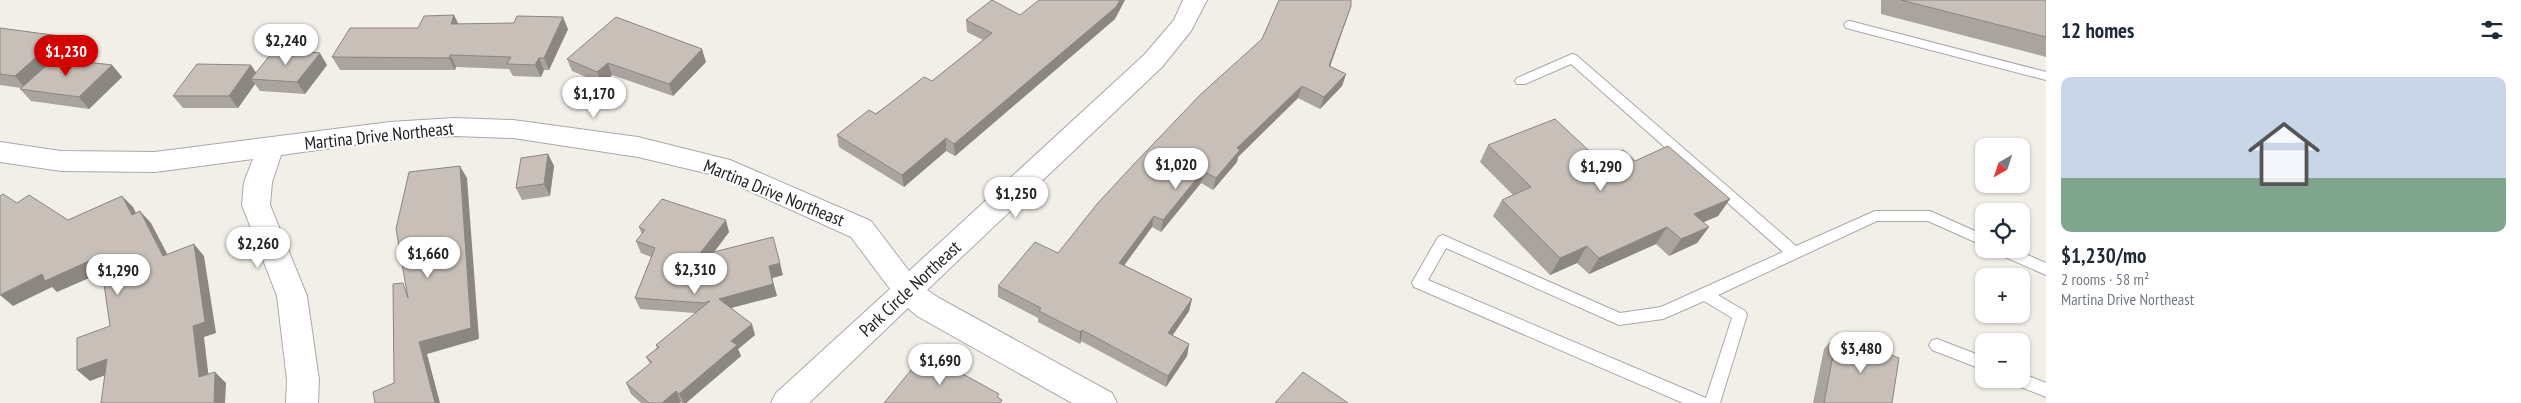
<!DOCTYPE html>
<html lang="en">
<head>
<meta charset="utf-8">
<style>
	:root { --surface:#fff; --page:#f6f6f7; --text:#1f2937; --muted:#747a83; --accent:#d40000 }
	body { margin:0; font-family:"PT Sans Narrow",sans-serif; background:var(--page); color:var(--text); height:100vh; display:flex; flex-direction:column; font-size:19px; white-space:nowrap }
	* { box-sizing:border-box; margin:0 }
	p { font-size:16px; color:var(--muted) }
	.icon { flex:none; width:28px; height:28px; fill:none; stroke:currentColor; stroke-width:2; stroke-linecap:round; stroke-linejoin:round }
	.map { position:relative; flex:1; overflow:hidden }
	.sheet { display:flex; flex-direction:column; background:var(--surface); width:475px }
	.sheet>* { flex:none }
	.needle { width:32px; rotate:219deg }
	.fabs { position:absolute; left:1975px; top:138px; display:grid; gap:10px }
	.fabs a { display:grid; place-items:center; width:55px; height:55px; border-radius:10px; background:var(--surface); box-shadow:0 1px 4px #0004; font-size:25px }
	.price { position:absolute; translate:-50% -42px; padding:0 11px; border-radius:18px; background:#fff; color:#222; font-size:16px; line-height:32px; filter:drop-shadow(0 1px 2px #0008) }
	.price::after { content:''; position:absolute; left:50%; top:30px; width:15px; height:11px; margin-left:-8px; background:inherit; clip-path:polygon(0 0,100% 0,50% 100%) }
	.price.active { background:var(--accent); color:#fff }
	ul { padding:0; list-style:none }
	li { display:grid; align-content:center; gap:10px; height:265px; padding:0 15px }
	li span { display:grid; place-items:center; height:155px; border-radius:10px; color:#555 }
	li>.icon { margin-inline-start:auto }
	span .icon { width:90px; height:90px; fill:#fffc; stroke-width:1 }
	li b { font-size:21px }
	h2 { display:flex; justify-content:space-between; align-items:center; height:60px; padding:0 15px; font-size:21px }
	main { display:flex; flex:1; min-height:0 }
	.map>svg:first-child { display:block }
</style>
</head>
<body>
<main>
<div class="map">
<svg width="2046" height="403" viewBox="0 0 2046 403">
	<rect width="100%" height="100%" fill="#f2efe9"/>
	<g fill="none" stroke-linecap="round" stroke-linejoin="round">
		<defs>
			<g id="lane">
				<polygon points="1850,21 2046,72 2046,80 1846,28 1844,25 1846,22"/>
				<path d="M1572 54 1576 55 1796 246 1875 211H1930L1984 235V246L1928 221H1877L1718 295 1745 311 1747 315 1720 403H1683L1414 287 1412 283 1414 279 1438 237 1443 235 1620 313 1661 307 1783 252 1571 64 1525 84H1517L1515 81 1517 78ZM1446 248 1619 325 1663 319 1704 301 1732 318 1706 398 1428 280Z"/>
				<polygon points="1994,249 2014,249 2046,263 2046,275 1996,253"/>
				<polygon points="1937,339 1984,357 1984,370 1932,350 1929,345 1932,340"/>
				<polygon points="2021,373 2046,383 2046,397 2013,384 2011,379 2021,379"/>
			</g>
			<polygon id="street" points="1183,0 1207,0 1191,31 1162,67 927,290 939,298 1112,393 1117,403 1072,403 917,316 908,308 809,403 771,403 776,393 890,289 851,237 714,175 638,157 513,138 454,136 390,140 281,155 272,182 270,205 307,296 319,380 318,403 286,403 287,380 277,296 242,205 244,182 253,159 155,172 61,171 0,162 0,142 61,151 155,152 390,122 454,118 513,120 638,137 730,160 871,221 909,271 1144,55 1174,20"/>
		</defs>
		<use href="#lane" stroke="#a9a9a9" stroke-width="2"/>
		<use href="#street" stroke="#a9a9a9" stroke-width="2"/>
		<use href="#lane" fill="#fff" fill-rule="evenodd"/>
		<use href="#street" fill="#fff" fill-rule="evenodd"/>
	</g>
	<g fill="#aba49e">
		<polygon points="1881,0 2046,0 2046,57 1881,14"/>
		<polygon points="1351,6 1347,18 1330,66 1346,74 1342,86 1320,109 1298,98 1238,157 1237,162 1213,190 1201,183 1161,232 1152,227 1124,265 1192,299 1189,311 1172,336 1189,344 1187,356 1166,387 1081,341 1080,344 1038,322 1038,318 998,297 998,286 1058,253"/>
		<polygon points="1020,15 1115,19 955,156 946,151 904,187 839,147 837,135 932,81 983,40 967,32 966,20"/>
		<polygon points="459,24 568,29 549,70 544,70 541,77 513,76 509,69 456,67 455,70 340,70 332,57 418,28"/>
		<polygon points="0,28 60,36 70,48 59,58 112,65 122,77 89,109 31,101 20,89 21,88 0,85"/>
		<polygon points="567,59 706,62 673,96 612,75 602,84 572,71"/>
		<polygon points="327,65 305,94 260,91 255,84 238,108 183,108 173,96 256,73"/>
		<polygon points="1488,145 1599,160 1635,161 1730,199 1718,216 1703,222 1709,227 1697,243 1669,256 1656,244 1589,274 1577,263 1550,275 1493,216 1502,200 1513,195 1480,162"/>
		<polygon points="548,154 554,166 550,196 522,200 516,188"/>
		<polygon points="639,227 729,232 714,252 783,275 772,278 777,296 731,308 755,335 738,349 741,356 686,403 682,403 681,402 679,403 641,403 631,394 626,383 650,364 646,357 657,348 656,345 695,313 640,309 635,298 651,257 641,253 636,241 642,235"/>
		<polygon points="1837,334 1892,403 1813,403 1824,349"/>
	</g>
	<g fill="#8b8681">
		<polygon points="1120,0 1125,0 1115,19 955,156 954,144"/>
		<polygon points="1351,6 1347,18 1326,78 1329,66"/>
		<polygon points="454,15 460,27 451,24"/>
		<polygon points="563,17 568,29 549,70 544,58"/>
		<polygon points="60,36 70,48 26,89 15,76"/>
		<polygon points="702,49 706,62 673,96 669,84"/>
		<polygon points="320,53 327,65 305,94 297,82"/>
		<polygon points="450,55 456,67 455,70 449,58"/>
		<polygon points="539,58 544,70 541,77 535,65"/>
		<polygon points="608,63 612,75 602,84 597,72"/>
		<polygon points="112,65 122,77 89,109 79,97"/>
		<polygon points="251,65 259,77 251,79 255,84 238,108 229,96"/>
		<polygon points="1346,74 1342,86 1320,109 1324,97"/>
		<polygon points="1302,86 1298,98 1238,157 1237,162 1213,190 1216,178 1237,148"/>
		<polygon points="946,138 946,151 904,187 902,175"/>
		<polygon points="548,154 554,166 550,196 544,184"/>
		<polygon points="460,166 467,178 479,339 427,354 440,403 435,403 419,342"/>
		<polygon points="1203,171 1201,183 1161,232 1163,220"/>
		<polygon points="122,196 133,207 143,227 132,215"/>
		<polygon points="1730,199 1718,216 1683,231 1694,214"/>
		<polygon points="140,211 151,223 174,267 163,256"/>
		<polygon points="1154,216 1152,227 1118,274 1119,263"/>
		<polygon points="726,220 729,232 702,268 698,256"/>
		<polygon points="1667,227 1656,244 1589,274 1599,258"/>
		<polygon points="1709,227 1697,243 1669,256 1681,239"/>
		<polygon points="194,244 204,256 216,333 204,337 210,388 199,377 193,326"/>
		<polygon points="1587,246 1577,263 1550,275 1560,258"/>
		<polygon points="100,256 112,268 57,292 52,287 13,306 0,295 42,274"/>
		<polygon points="780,263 783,275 772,278 777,296 723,310 719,299 769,266"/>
		<polygon points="1192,299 1189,311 1166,345 1168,333"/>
		<polygon points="752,324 755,335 738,349 741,356 686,403 684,403 679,394 731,341"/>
		<polygon points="1082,330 1081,341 1080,344 1080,332"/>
		<polygon points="1189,344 1187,356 1166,387 1168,376"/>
		<polygon points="107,359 119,370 90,381 77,370"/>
		<polygon points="215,372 226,383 225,403 214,403"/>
		<polygon points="676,391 681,402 679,403 662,403"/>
	</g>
	<g fill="#c7bfb8" stroke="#8b8681">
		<polygon points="992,0 1020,15 1039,0 1120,0 1116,7 954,144 946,138 902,175 837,135 869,110 876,114 924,77 932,81 992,33 966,20"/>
		<polygon points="1279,0 1351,0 1351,6 1329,66 1346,74 1324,97 1302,86 1237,148 1240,150 1216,178 1203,171 1163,220 1154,216 1119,263 1192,299 1168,333 1189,344 1168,376 1082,330 1080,332 1039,311 1041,308 998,286 1035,242 1058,253 1097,204 1134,164 1201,94 1262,39"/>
		<polygon points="1901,0 2046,0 2046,37"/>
		<polygon points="454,15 451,24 514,23 517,16 563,17 544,58 539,58 535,65 507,64 511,57 450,55 449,58 332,57 350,28 418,28 424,16"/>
		<polygon points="616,17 702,49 669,84 608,63 597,72 567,59"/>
		<polygon points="0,28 60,36 15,76 0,74"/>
		<polygon points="275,49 320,53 297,82 251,79"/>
		<polygon points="55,58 112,65 79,97 20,89"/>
		<polygon points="197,64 251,65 229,96 173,96"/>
		<polygon points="1555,119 1599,160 1623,150 1635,161 1668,146 1730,199 1694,214 1709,227 1681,239 1667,227 1599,258 1587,246 1560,258 1502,200 1531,187 1488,145"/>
		<polygon points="548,154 544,184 516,188 521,158"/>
		<polygon points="460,166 471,328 419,342 435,403 375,403 373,392 394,383 393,284 403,283 408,298 396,229 409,172"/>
		<polygon points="3,194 17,203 29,195 68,220 122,196 132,215 140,211 163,256 194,244 205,322 193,326 199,377 215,372 214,403 101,403 107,359 77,370 77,338 110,326 100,256 45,281 42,274 0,295 0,196"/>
		<polygon points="662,199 726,220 698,256 773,237 780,263 769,266 773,284 719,299 752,324 731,341 737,345 679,394 676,391 662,403 649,403 626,383 652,362 646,357 659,347 656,345 710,301 703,303 635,298 655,248 636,241 645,230 639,227"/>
		<polygon points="1837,334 1899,358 1892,403 1824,403"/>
		<polygon points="925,353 999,394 997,397 1002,400 1000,403 884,403"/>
		<polygon points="1303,372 1348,403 1275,403"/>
	</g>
	<g text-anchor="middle" stroke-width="4" stroke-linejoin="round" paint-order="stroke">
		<g font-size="18" fill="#222" stroke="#fff">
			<text transform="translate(379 136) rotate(-6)" y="6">Martina Drive Northeast</text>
			<text transform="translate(774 193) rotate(22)" y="6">Martina Drive Northeast</text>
			<text transform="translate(910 289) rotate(-43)" y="6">Park Circle Northeast</text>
		</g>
	</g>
</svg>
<div class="fabs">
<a><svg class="needle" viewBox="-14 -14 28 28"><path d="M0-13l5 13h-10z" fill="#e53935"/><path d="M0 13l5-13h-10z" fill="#747a83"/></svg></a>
<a><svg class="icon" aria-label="locate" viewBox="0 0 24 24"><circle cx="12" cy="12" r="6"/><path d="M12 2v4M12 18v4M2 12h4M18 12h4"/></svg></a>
<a>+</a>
<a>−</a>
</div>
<b class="price" style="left:286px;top:66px">$2,240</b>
<b class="price active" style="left:66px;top:77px">$1,230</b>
<b class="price" style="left:594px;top:119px">$1,170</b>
<b class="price" style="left:1176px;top:190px">$1,020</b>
<b class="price" style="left:1601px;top:192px">$1,290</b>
<b class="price" style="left:1016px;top:219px">$1,250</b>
<b class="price" style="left:258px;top:269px">$2,260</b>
<b class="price" style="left:428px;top:279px">$1,660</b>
<b class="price" style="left:695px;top:295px">$2,310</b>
<b class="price" style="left:118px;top:296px">$1,290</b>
<b class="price" style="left:1861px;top:374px">$3,480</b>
<b class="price" style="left:940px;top:386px">$1,690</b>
</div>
<section class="sheet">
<h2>12 homes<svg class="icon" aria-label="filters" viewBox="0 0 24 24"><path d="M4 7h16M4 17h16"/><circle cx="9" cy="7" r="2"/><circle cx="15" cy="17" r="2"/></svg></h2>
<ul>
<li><span style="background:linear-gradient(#c9d6e8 65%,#7fa58c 0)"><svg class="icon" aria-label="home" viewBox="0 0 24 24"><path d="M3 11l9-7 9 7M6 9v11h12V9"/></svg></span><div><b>$1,230/mo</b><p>2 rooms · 58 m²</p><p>Martina Drive Northeast</p></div></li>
</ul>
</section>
</main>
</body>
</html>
